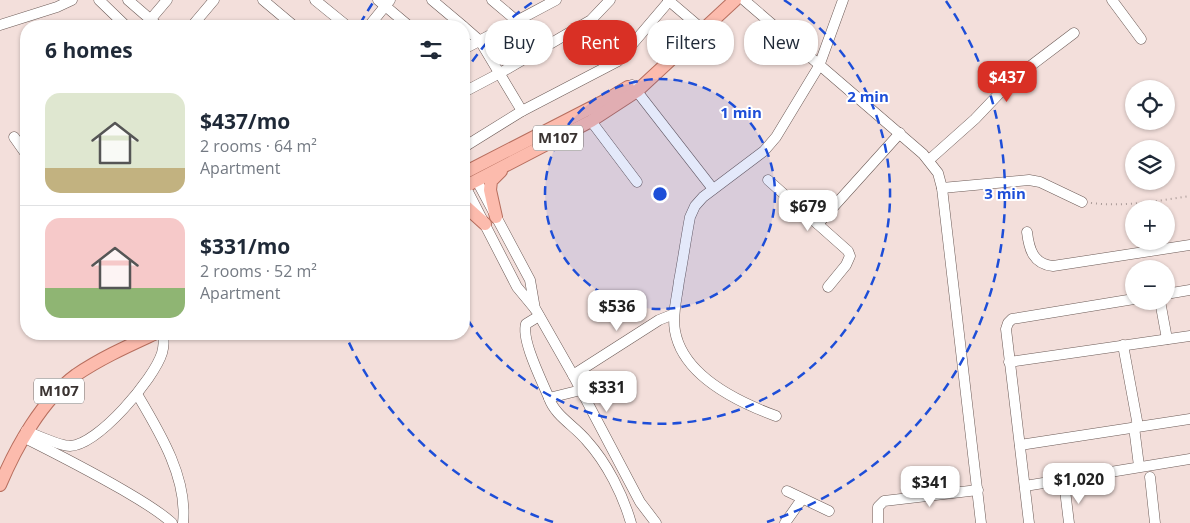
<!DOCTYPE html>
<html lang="en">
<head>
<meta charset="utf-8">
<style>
	:root { --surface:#fff; --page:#f2f2f3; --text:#1f2937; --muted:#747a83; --line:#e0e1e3; --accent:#d93025 }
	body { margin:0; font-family:"Open Sans",sans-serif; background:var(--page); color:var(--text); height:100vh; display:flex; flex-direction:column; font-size:19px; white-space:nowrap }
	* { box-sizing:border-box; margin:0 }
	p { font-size:16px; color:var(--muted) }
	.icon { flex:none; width:28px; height:28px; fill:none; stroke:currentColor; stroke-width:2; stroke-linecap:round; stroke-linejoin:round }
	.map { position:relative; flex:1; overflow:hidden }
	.sheet { position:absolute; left:20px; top:20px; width:450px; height:320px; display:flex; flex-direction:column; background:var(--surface); border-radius:20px; box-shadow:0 1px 4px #0004 }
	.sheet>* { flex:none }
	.guide { position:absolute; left:485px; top:20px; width:475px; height:45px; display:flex; gap:10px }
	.buttons { position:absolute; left:1125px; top:80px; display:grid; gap:10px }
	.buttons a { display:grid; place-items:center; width:50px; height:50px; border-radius:50%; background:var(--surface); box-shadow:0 1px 4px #0004; font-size:25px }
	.price { position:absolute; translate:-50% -42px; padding:0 11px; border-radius:10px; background:#fff; color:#222; font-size:16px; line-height:32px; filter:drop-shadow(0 1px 2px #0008) }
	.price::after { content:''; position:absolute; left:50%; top:30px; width:15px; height:11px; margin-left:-8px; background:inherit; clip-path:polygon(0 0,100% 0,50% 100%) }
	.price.current { background:var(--accent); color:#fff }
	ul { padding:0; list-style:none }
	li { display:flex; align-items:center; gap:15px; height:125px; padding:0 25px }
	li+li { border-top:1px solid var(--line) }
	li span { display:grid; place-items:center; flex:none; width:140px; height:100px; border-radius:15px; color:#555 }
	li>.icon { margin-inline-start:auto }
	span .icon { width:60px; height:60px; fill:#fffc; stroke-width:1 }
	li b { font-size:21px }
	h2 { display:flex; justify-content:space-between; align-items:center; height:60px; padding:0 25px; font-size:21px }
	.chip { padding:0 18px; border-radius:20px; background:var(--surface); box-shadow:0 1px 4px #0004; font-size:18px; line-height:45px }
	.chip.current { background:var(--accent); color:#fff }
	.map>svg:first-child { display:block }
</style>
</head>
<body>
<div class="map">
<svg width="1190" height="523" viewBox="0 0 1190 523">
	<rect width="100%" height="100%" fill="#f3dfdb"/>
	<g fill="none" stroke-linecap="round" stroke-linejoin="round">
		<defs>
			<g id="minor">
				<polyline points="99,0 126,26"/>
				<polyline points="128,0 158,26"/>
				<polyline points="263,0 294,26"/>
				<polyline points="315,0 347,26"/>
				<polyline points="378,0 409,26"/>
				<polyline points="432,0 463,26"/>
				<polyline points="492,0 517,21"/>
				<polyline points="668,0 702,29"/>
				<polyline points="744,0 923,154 938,173 942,188 981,523"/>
				<polyline points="1112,0 1141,39"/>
				<polyline points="150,20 167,0"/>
				<polyline points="0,25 57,7 72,0"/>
				<polyline points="192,26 214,0"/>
				<polyline points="369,26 390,0"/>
				<polyline points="464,27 480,41 522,111"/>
				<polyline points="464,49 556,0"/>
				<polyline points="632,85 713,189"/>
				<polyline points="464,92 500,73 591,20 610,0"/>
				<polyline points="591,121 637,182"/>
				<polyline points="14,137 26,154"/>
				<polyline points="464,147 522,111 618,61 670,0"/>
				<polyline points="929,160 975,119 1012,80 1074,33"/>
				<polyline points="768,180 848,251 850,256 846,265 828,287"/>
				<polyline points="477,181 530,280 535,309"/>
				<polyline points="465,186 517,287 536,310 573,375 640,502 656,523"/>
				<polyline points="942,188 1029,180 1040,182 1082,202"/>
				<polyline points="818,224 900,133"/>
				<path d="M1027 232C1029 249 1033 264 1053 266L1190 245"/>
				<polyline points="1166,294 1190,290"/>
				<polyline points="1160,301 1167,339"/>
				<path d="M539 316 526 324C521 340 542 381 549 398"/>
				<polyline points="1123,345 1138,426"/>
				<polyline points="1009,362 1190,336"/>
				<polyline points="573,375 659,320 674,314"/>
				<path d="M581 390 549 398C555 416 575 426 587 441 607 463 623 495 631 523"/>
				<path d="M137 394C159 431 188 478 183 523"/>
				<path d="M776 416C738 402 683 376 675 331 672 314 677 298 679 281 683 260 686 238 690 217L695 206 703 197 764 151 776 137 819 66 843 0"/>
				<polyline points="1134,427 1139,466"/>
				<path d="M26 431C36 435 60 446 70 446 98 445 154 379 162 353 164 346 164 340 163 334"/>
				<path d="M23 437C57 454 90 471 123 490 140 500 158 510 172 523"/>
				<polyline points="1020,445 1190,419"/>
				<polyline points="1150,477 1155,523"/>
				<polyline points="1025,486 1190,459"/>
				<polyline points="1065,490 1069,523"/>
				<polyline points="787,491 829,511"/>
				<polyline points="785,523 802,499"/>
				<polyline points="878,523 878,507 884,501 978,490"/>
				<polyline points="1029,523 1006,329 1008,323 1012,319 1134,299"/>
			</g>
			<g id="major">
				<polyline points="464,173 608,99 628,87"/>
				<polyline points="464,187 591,121 637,91 735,0"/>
				<polyline points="464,205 485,224"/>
				<polyline points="496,217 490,190 491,181 501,171"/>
				<path d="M0 485C16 447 42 400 76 375 101 358 128 346 154 334"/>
			</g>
		</defs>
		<use href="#minor" stroke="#6c5b57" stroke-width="11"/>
		<use href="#major" stroke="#b76e5e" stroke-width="14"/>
		<path stroke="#aa9b98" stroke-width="2" stroke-dasharray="1 4" stroke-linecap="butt" d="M1091 203C1124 207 1157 201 1190 196"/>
		<use href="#minor" stroke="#fff" stroke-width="10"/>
		<use href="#major" stroke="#fcbbad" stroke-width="12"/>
	</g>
	<circle cx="660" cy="194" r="115" fill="#1d4ed8" fill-opacity=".12"/>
	<g fill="none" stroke="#1d4ed8" stroke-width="2.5" stroke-dasharray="9 6">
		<circle cx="660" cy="194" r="115"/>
		<path d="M464 74A230 230 0 0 1 536 0M784 0A230 230 0 1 1 464 314"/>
		<path d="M553 522A345 345 0 0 1 345 334M360 24A345 345 0 0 1 374 1M946 1A345 345 0 0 1 767 522"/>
	</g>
	<g text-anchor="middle" stroke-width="4" stroke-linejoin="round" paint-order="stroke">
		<g fill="#fff" stroke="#75706f" stroke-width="1">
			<rect x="533" y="125.5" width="50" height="25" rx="4"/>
			<rect x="34" y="378.5" width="50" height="25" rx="4"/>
		</g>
		<g font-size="15" font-weight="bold" fill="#3a3331">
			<text x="558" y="143">M107</text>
			<text x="59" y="396">M107</text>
		</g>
	</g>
	<circle cx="660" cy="194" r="8" fill="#1d4ed8" stroke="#fff" stroke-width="2.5"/>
	<g font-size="15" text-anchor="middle" font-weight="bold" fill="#1d4ed8" stroke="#fff" stroke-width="4" stroke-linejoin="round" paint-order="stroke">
		<text x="868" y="102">2 min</text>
		<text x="741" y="118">1 min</text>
		<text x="1005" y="199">3 min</text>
	</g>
</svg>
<div class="buttons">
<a><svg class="icon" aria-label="locate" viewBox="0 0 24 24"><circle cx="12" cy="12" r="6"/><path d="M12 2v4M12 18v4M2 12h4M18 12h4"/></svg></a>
<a><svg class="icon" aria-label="layers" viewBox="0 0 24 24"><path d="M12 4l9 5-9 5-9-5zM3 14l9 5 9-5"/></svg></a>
<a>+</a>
<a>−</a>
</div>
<b class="price current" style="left:1007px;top:103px">$437</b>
<b class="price" style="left:808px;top:232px">$679</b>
<b class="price" style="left:617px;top:332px">$536</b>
<b class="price" style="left:607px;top:413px">$331</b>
<b class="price" style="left:1079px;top:505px">$1,020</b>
<b class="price" style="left:930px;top:508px">$341</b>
<div class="guide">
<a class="chip">Buy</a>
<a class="chip current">Rent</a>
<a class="chip">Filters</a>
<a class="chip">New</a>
</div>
<section class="sheet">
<h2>6 homes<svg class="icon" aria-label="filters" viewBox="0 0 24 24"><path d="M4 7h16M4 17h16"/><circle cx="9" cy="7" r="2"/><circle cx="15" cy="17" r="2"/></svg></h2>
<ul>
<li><span style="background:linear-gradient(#dfe7d0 75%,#c2b280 0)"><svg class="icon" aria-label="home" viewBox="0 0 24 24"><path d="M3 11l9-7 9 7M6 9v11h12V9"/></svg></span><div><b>$437/mo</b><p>2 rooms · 64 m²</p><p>Apartment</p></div></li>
<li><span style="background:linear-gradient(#f6c9c9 70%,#8fb573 0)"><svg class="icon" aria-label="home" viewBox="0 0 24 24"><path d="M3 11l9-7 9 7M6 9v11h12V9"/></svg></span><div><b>$331/mo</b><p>2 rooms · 52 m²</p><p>Apartment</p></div></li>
</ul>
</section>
</div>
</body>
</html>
